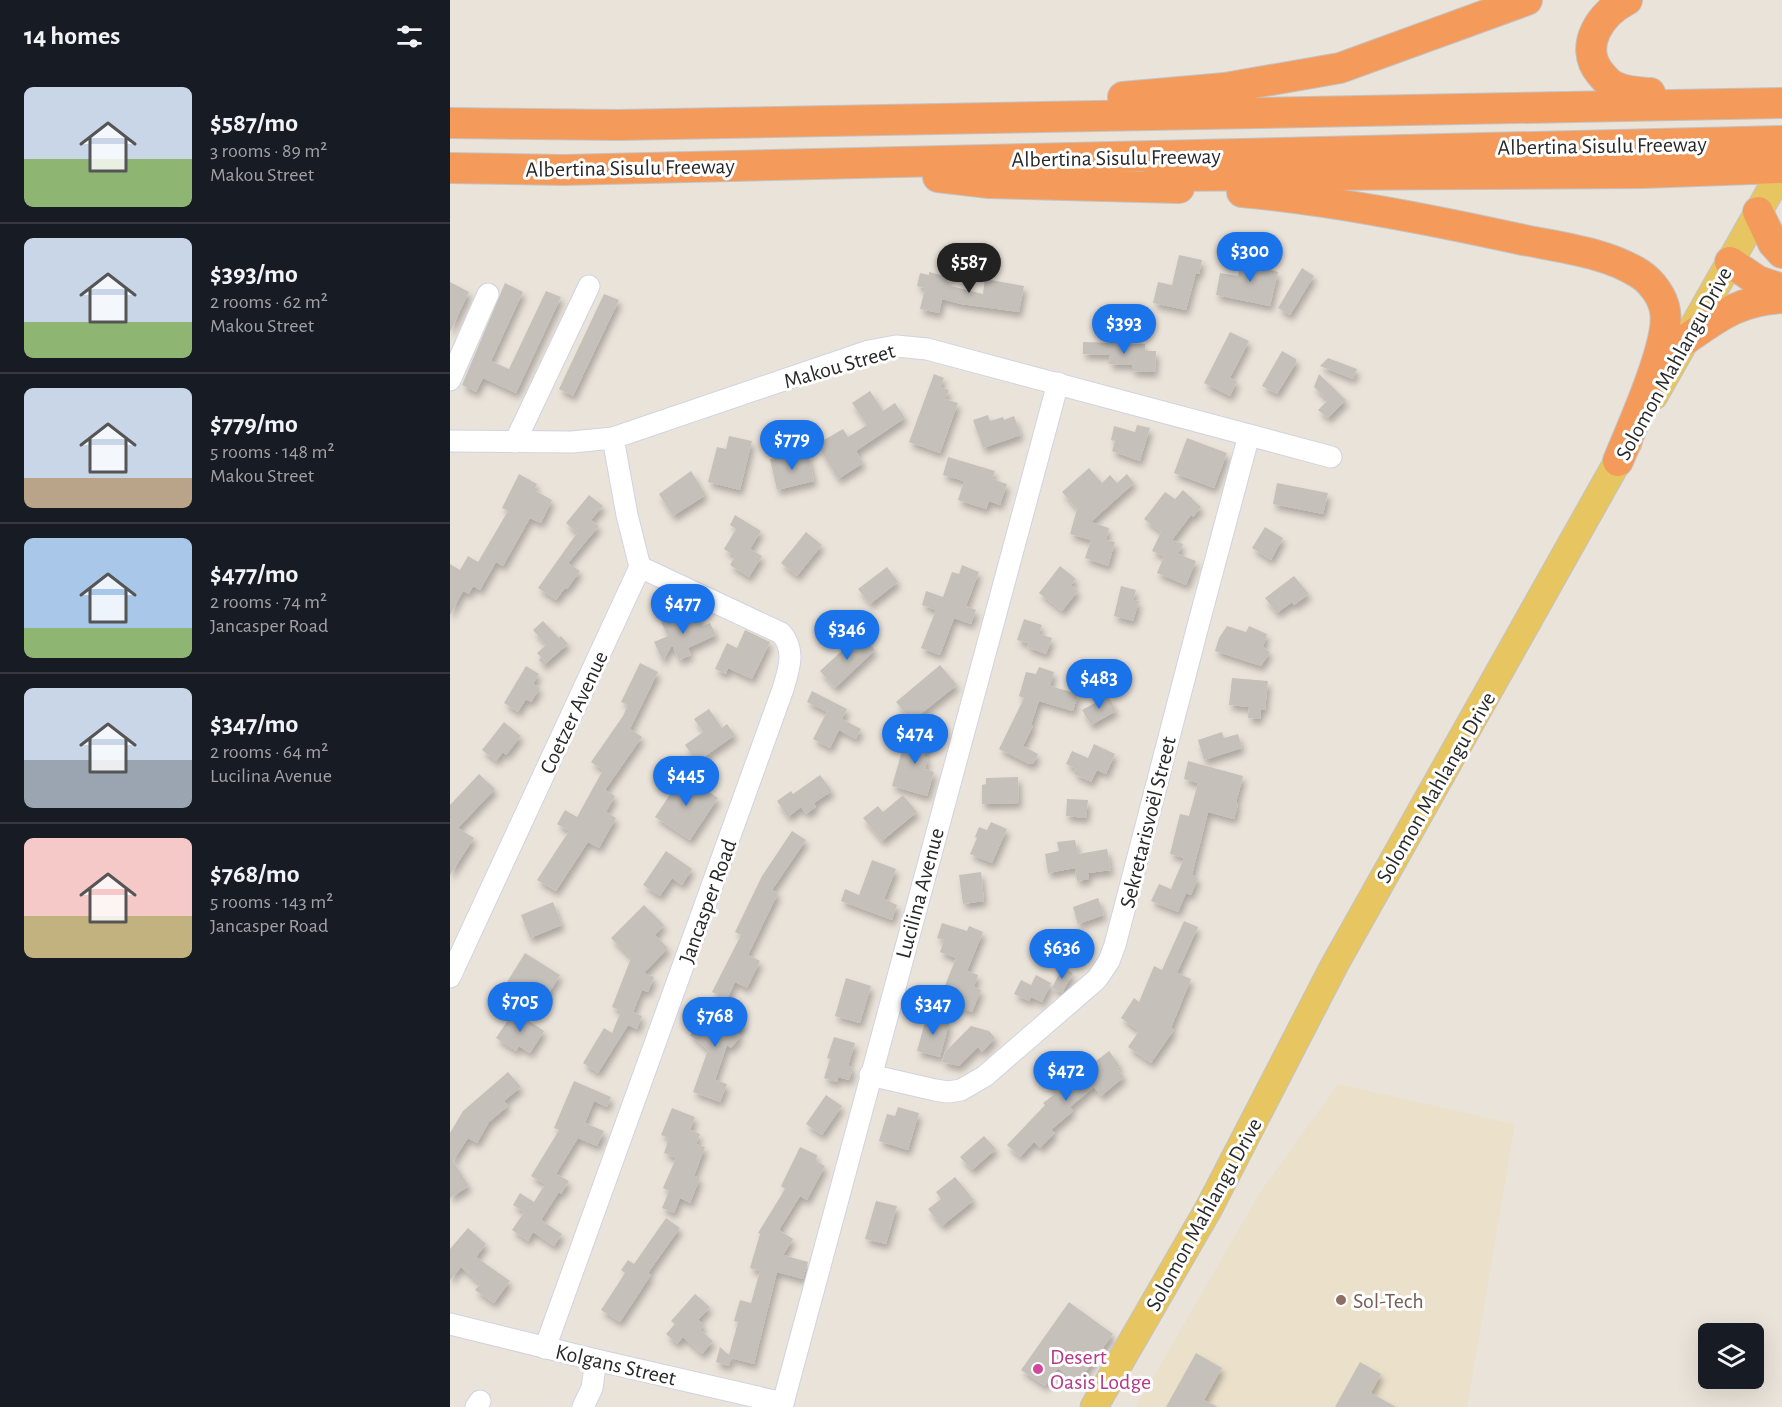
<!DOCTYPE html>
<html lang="en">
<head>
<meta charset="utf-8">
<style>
	:root { --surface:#171b24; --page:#20242c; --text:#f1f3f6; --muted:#9ea1a6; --line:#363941; --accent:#1a73e8 }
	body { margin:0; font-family:"Alegreya Sans",sans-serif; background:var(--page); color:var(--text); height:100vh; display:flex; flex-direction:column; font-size:22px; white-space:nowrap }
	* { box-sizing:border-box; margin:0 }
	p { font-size:20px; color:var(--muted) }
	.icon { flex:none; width:33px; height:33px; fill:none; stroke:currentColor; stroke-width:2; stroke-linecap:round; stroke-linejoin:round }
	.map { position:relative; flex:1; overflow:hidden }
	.side { display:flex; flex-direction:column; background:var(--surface); width:450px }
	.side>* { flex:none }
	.controls { position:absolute; left:1248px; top:1323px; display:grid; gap:12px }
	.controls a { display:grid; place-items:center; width:66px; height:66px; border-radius:9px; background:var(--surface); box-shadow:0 6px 24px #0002; font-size:30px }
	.price { position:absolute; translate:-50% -51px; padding:0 14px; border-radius:21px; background:var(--accent); color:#fff; font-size:20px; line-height:39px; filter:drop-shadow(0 2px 3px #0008) }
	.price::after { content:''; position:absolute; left:50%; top:36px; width:18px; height:14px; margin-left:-9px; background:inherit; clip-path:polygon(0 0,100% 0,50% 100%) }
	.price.on { background:#222; color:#fff }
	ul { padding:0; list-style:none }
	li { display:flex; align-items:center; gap:18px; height:150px; padding:0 24px }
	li+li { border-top:2px solid var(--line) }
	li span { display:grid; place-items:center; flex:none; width:168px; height:120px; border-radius:9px; color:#555 }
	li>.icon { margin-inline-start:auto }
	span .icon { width:72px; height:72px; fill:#fffc; stroke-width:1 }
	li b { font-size:26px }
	h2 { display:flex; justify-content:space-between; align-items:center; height:72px; padding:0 24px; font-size:26px }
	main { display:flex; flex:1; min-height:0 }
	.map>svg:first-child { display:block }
</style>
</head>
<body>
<main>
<section class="side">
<h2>14 homes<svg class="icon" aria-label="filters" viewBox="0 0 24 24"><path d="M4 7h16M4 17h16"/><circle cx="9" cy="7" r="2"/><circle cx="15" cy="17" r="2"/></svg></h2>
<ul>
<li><span style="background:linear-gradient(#c9d6e8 60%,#8fb573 0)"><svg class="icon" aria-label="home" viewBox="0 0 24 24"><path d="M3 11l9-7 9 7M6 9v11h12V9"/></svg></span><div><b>$587/mo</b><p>3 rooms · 89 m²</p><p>Makou Street</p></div></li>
<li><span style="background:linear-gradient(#c9d6e8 70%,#8fb573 0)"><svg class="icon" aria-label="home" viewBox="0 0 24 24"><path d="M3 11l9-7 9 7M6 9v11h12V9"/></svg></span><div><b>$393/mo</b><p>2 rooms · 62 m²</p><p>Makou Street</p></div></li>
<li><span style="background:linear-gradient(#c9d6e8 75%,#b9a48a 0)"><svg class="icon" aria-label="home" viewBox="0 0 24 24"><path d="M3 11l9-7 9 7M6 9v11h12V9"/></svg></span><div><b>$779/mo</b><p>5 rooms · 148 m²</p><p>Makou Street</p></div></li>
<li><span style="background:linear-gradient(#a9c7e8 75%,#8fb573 0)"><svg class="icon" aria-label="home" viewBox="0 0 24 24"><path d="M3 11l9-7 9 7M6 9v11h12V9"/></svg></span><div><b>$477/mo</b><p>2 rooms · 74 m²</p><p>Jancasper Road</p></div></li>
<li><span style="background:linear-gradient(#c9d6e8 60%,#9aa5b1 0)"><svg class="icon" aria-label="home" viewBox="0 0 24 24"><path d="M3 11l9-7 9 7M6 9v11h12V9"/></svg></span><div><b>$347/mo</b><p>2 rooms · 64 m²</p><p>Lucilina Avenue</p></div></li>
<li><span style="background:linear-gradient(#f6c9c9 65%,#c2b280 0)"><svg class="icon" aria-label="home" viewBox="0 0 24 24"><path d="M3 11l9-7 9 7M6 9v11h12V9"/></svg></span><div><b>$768/mo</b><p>5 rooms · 143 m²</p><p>Jancasper Road</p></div></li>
</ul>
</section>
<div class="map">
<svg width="1332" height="1407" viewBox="0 0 1332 1407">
	<defs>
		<filter id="shadow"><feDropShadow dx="3" dy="5.5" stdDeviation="3" flood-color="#0004"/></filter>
	</defs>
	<rect width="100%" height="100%" fill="#eae3da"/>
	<polygon fill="#ebe0ca" points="888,1084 1065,1124 1017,1407 686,1407 809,1194"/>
	<g fill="#c5c0ba" filter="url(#shadow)">
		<polygon points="803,251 817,253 814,268 828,272 820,306 766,295 770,273 788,276 789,270 799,272"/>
		<polygon points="729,255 752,260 749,274 746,273 736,310 703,303 708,282 722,285"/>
		<polygon points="852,268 864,276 840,315 828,308"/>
		<polygon points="479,272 498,277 496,285 533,294 535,279 574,286 569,312 511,304 492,299 489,313 470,309 475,288 467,286 470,273 479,275"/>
		<polygon points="0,282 19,292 0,332"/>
		<polygon points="55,283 73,292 41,361 59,369 96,291 111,297 66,393 33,378 26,392 12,385"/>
		<polygon points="154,294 169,300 123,396 109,389"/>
		<polygon points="780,332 799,341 780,378 787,381 780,396 754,383"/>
		<polygon points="633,342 695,344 695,351 706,351 705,372 682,371 682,365 659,364 660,355 633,354"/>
		<polygon points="832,351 846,359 846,363 827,394 812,386"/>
		<polygon points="878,358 907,369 903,379 870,366"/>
		<polygon points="484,374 494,378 490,387 499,390 495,399 508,403 490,453 459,442"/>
		<polygon points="869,374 896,400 878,418 868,410 878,400 864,387"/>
		<polygon points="420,391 433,411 445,403 455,418 406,451 413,463 388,479 367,444 393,429 398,437 417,425 402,403"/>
		<polygon points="538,415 540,421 553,417 554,420 564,416 571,435 533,448 523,420"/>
		<polygon points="687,425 700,428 690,461 662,451 665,441 661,440 664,426 685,432"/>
		<polygon points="279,436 302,441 290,490 258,482 267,447 276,449"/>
		<polygon points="737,438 777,453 764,488 724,473"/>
		<polygon points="344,453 345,457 358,454 364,481 327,490 320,459"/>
		<polygon points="498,457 545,471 542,479 557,484 550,505 539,501 536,509 508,500 514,481 493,475"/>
		<polygon points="639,468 652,483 660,475 667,483 677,474 684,483 641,522 659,528 656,540 665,542 658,566 635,558 641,540 620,534 627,509 612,492"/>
		<polygon points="241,471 254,492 254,496 223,516 209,494"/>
		<polygon points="69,474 87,484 84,490 102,500 91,523 80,518 53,566 46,562 30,590 23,586 19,594 13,591 0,615 0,564 10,570 18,556 28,562 58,511 52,508"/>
		<polygon points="827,483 878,493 873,514 823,504"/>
		<polygon points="733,490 751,507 743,517 741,515 722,540 733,544 728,554 746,561 736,585 707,573 714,556 702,551 711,532 694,519 715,492 725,499"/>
		<polygon points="139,495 153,506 141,520 149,526 118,563 130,571 117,589 115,588 106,600 88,588 127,533 116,523"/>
		<polygon points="285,515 311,531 300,549 312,556 299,577 280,565 285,556 274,549 286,529 280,525"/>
		<polygon points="815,527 833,538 821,560 802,548"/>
		<polygon points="356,532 372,545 347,576 331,563"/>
		<polygon points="512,565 529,572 516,606 526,610 521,624 504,618 490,655 471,648 486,610 472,605 476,591 493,597 502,572 509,574"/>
		<polygon points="610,566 626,579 621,585 628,591 612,611 589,593"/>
		<polygon points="437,567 448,582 420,604 408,589"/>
		<polygon points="844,576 859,594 844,605 842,602 827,613 815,598"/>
		<polygon points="671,586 686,590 683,600 689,601 683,621 664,616"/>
		<polygon points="246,611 253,626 260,623 266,635 238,648 241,655 229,660 222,645 213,661 204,642 218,636 211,622 225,616 227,621"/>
		<polygon points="574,619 592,625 589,634 602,638 596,654 577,647 578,643 567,640"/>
		<polygon points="93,621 109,638 111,636 118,644 94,665 89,660 91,657 87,653 96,645 83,630"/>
		<polygon points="777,626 796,632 799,626 817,634 813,647 820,652 811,666 765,651 769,638"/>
		<polygon points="295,630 320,642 302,679 278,668 276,674 265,669 277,643 287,648"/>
		<polygon points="410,634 425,650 385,688 370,671"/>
		<polygon points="190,663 208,672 180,729 192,737 155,790 165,796 156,812 166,818 149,848 138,842 106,891 87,880 119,831 107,824 115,810 127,817 153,770 141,762 173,716 178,705 171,702"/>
		<polygon points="490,665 507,685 462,721 446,702"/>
		<polygon points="76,666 89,674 83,684 90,688 81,702 76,699 68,712 54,703"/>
		<polygon points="589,667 604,672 600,686 628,694 623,711 589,701 581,725 583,726 573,746 588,754 583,764 579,764 549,749 574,698 569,696 576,672 586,674"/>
		<polygon points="782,678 818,681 815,710 811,709 810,719 798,718 799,707 779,705"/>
		<polygon points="362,691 397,709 392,719 411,729 406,739 389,730 380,748 363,739 377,712 357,702"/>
		<polygon points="658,696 666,711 641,725 632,710"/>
		<polygon points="259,709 272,728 277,724 285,735 247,762 235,745 253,732 244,719"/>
		<polygon points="54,722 71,736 56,755 53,752 46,761 32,750"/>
		<polygon points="463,727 482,733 474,757 478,758 475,769 484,772 477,796 442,786 452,751 456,752"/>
		<polygon points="772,732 774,738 788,734 792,748 754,760 748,740"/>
		<polygon points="644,744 665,754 656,774 647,770 641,782 624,774 626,769 616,764 622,751 638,758"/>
		<polygon points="738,761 793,776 786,803 788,804 784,819 758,812 742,875 748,878 741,895 736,893 728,912 701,901 709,884 721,889 734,858 720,854 730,814 739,816 748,783 734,779"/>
		<polygon points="29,774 45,789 8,828 24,838 0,875 0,805"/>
		<polygon points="233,775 268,798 240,840 205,817"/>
		<polygon points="370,775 382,791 364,803 366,807 356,814 351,807 338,817 327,801 341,791 343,794"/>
		<polygon points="568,777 569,803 532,804 532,785 536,784 536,778"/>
		<polygon points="453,795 467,812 432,841 413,818 428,806 433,812"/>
		<polygon points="617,799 638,800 636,818 616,816"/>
		<polygon points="541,822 557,829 542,863 520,854 527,838 525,837 529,827 537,830"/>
		<polygon points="342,831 356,840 322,890 328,893 298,955 310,961 297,988 285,982 277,999 262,992 291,935 285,932 312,876"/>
		<polygon points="625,840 628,854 657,849 661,870 638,873 639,879 627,881 625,868 598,873 595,854 609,851 607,842"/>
		<polygon points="216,851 242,869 232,885 222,878 210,896 193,885"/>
		<polygon points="422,860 446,869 434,899 447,905 442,920 391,901 395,889 409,895"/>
		<polygon points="531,872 534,901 513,904 509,875"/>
		<polygon points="648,898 654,915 628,924 623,907"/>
		<polygon points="103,902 112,925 80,938 71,915"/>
		<polygon points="194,905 214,925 205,935 218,948 194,973 204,977 198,992 192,990 183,1012 192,1016 187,1029 178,1025 148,1073 133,1063 154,1028 162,1033 171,1011 162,1007 181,958 161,938"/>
		<polygon points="734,921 748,927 727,973 741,979 721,1028 724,1030 701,1063 678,1047 689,1031 671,1018 684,998 689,1002 704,966 712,970"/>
		<polygon points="492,923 517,931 519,926 533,932 517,971 528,975 524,987 531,990 522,1012 508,1007 512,996 494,988 506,958 490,952 494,940 487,938"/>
		<polygon points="75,953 110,975 95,1000 80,990 70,1008 49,995"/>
		<polygon points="612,968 623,973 612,993 602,988"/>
		<polygon points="586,975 601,983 592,1002 581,997 579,1001 564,994 571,980 581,985"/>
		<polygon points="396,978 421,986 410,1023 385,1016"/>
		<polygon points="268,1001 295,1024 287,1033 291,1036 281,1048 277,1045 265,1080 277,1084 270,1102 243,1092 258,1050 240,1035"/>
		<polygon points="64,1011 94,1031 80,1053 69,1046 66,1051 46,1038"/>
		<polygon points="477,1015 494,1020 499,1024 490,1057 467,1051"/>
		<polygon points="521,1026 539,1031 545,1038 532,1052 528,1047 509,1066 492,1062 495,1052"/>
		<polygon points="384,1037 405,1043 398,1066 403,1068 399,1080 388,1077 387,1082 374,1078 380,1059 377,1058"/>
		<polygon points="659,1051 670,1066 667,1068 674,1077 651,1096 644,1087 620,1107 623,1111 601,1130 605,1133 590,1148 584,1142 570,1157 557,1145 595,1105 593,1103 605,1094 598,1085 615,1070 627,1084 644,1070 641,1065"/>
		<polygon points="58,1072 71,1087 54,1101 58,1106 39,1122 27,1143 18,1138 3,1161 19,1186 0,1198 0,1133 13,1111"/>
		<polygon points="124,1081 161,1097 157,1107 144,1101 135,1123 154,1131 147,1146 128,1138 106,1174 119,1181 111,1194 109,1192 91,1220 112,1234 104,1246 83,1232 78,1241 62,1230 74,1212 63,1205 70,1193 84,1202 95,1184 81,1176 109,1130 104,1128"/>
		<polygon points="376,1095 392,1106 372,1135 356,1124"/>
		<polygon points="448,1107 469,1113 458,1150 429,1141 437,1114 445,1116"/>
		<polygon points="222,1108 245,1117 240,1130 250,1134 246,1144 255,1147 244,1176 250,1178 240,1203 230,1198 224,1213 212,1208 219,1191 213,1188 226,1158 214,1153 219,1138 211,1135"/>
		<polygon points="534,1136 546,1149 522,1170 510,1157"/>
		<polygon points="350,1147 367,1155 366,1161 375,1166 357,1200 350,1196 329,1230 343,1239 333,1255 358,1262 353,1279 327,1272 304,1364 281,1358 279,1366 266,1362 270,1347 279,1355 288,1322 284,1321 290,1300 301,1303 310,1271 300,1268 310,1234 308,1233 335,1189 331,1186"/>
		<polygon points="505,1177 524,1200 492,1226 478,1209 491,1199 486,1192"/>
		<polygon points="426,1201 447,1206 436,1244 415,1239"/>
		<polygon points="216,1218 230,1228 198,1273 201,1275 170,1322 151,1310 175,1273 171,1270 178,1260 184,1264"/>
		<polygon points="18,1228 36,1244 26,1257 60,1281 44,1303 25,1290 30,1284 11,1267 0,1280 0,1249"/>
		<polygon points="245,1294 260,1307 248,1320 254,1325 250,1330 263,1341 252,1354 233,1337 227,1344 216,1334 225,1324 221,1321"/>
		<polygon points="619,1302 663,1334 628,1382 608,1368 595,1386 571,1370"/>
		<polygon points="746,1353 772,1368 754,1400 768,1407 716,1407"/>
		<polygon points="910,1362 931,1374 921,1393 946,1407 885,1407"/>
	</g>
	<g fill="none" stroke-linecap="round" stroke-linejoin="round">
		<defs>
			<g id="minor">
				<polyline points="0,380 38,294"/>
				<polyline points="0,441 122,442 163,438 419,351 446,346 477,349 881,457"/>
				<polyline points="65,442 139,286"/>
				<polyline points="0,977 190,567 177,515 163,438"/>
				<polyline points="420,1075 485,1090 498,1092 511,1090 535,1076 647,979 659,961 665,945 749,622 799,435"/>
				<polyline points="0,1324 146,1360 333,1403"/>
				<path d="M95 1348 333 689C339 669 346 650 331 633L190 567"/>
				<polyline points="26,1407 30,1401"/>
				<polyline points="133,1407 142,1388 146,1360"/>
				<polyline points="332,1407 608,383"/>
			</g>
			<g id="major">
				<polyline points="1204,396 1332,170"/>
				<polyline points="644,1407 759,1208 885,964 1178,443"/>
			</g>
			<g id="highway">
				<path d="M1177 0C1151 13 1128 46 1150 73 1154 78 1158 83 1164 86 1175 92 1188 92 1200 93"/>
				<polyline points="673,97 775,88 890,68 1077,0"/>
				<polyline points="0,123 168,125 1332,103"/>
				<polyline points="0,168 113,170 1332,141"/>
				<polyline points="708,176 1192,173 1332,168"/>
				<polyline points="488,177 539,183 729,188"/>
				<path d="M792 192C885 201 977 219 1069 239 1108 247 1156 252 1190 274 1202 282 1213 297 1215 311 1221 342 1181 429 1168 461"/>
				<polyline points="1308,212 1323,243 1332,253"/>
				<polyline points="1280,262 1308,281 1332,289"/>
				<path d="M1235 340C1268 317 1289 300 1332 298"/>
			</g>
		</defs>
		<use href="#minor" stroke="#d0d3e0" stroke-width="23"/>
		<use href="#major" stroke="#c3c3c3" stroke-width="29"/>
		<use href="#highway" stroke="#c3c3c3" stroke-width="32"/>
		<use href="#minor" stroke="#fff" stroke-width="21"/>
		<use href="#major" stroke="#e7c661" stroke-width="27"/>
		<use href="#highway" stroke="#f49b5b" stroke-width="30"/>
	</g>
	<circle fill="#8d6e63" stroke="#fff" stroke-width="2" cx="891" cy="1300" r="6"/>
	<circle fill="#d1479c" stroke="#fff" stroke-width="2" cx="588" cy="1369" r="6"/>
	<g text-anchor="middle" stroke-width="6" stroke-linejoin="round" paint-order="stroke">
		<g font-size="22" fill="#282828" stroke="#fff">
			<text transform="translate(1152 145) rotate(-1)" y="8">Albertina Sisulu Freeway</text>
			<text transform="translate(666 157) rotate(-1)" y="8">Albertina Sisulu Freeway</text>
			<text transform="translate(180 167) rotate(-1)" y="8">Albertina Sisulu Freeway</text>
			<text transform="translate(1223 363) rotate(-61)" y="8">Solomon Mahlangu Drive</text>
			<text transform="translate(389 365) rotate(-16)" y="8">Makou Street</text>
			<text transform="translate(123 712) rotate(-65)" y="8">Coetzer Avenue</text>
			<text transform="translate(985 787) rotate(-60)" y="8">Solomon Mahlangu Drive</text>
			<text transform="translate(697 822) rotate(-76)" y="8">Sekretarisvoël Street</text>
			<text transform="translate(469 893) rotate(-75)" y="8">Lucilina Avenue</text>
			<text transform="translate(257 901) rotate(-70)" y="8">Jancasper Road</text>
			<text transform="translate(753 1214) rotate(-61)" y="8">Solomon Mahlangu Drive</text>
			<text transform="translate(166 1364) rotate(13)" y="8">Kolgans Street</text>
		</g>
		<g font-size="22" fill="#785e54" stroke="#fff" text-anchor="start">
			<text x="903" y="1308">Sol-Tech</text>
		</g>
		<g font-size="22" fill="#b23c85" stroke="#fff" text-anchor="start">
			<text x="600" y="1364">Desert<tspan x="600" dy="25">Oasis Lodge</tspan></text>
		</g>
	</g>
</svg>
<div class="controls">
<a><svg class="icon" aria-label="layers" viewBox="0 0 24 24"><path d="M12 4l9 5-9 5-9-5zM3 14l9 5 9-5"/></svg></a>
</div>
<b class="price" style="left:800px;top:283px">$300</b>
<b class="price on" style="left:519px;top:294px">$587</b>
<b class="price" style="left:674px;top:355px">$393</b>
<b class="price" style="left:342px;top:471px">$779</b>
<b class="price" style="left:233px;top:635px">$477</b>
<b class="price" style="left:397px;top:661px">$346</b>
<b class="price" style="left:649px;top:710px">$483</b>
<b class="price" style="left:465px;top:765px">$474</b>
<b class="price" style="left:236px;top:807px">$445</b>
<b class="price" style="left:612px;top:980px">$636</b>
<b class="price" style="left:70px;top:1033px">$705</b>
<b class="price" style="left:483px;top:1036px">$347</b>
<b class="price" style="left:265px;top:1048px">$768</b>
<b class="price" style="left:616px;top:1102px">$472</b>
</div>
</main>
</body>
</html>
